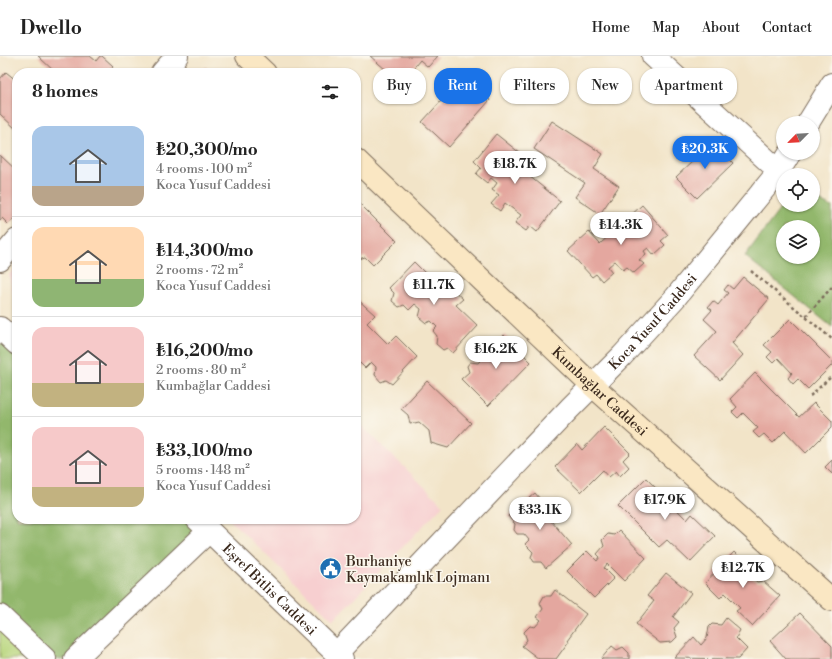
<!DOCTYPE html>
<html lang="en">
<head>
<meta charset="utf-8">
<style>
	:root { --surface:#fff; --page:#f6f6f6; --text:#222; --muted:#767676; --line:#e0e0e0; --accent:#1a73e8 }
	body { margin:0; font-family:"Libre Bodoni",serif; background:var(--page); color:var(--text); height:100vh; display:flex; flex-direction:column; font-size:15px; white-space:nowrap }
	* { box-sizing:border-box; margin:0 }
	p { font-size:13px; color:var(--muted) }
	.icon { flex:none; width:22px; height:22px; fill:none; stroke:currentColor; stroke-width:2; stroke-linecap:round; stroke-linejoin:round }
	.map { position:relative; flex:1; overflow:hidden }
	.sheet { position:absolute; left:12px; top:12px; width:349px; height:456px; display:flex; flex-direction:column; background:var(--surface); border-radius:16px; box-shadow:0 1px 3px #0004 }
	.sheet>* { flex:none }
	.banner { position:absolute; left:373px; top:12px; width:380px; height:36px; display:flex; gap:8px }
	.needle { width:26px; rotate:246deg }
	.controls { position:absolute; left:776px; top:60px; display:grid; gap:8px }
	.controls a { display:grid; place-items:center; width:44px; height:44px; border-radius:50%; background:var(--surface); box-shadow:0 1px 3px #0004; font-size:20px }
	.price { position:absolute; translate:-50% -34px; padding:0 9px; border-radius:14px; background:#fff; color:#222; font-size:13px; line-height:26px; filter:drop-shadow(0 1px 2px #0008) }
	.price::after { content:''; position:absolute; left:50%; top:24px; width:12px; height:9px; margin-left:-6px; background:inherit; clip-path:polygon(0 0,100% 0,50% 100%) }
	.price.current { background:var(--accent); color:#fff }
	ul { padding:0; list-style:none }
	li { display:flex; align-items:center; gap:12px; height:100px; padding:0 20px }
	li+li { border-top:1px solid var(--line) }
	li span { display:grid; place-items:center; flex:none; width:112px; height:80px; border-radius:12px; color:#555 }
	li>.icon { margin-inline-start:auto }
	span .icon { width:48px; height:48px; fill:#fffc; stroke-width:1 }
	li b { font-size:17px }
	h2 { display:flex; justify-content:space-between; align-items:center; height:48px; padding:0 20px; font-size:17px }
	.pill { padding:0 14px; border-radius:16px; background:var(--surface); box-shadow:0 1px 3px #0004; font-size:14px; line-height:36px }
	.pill.current { background:var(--accent); color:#fff }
	header { display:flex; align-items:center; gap:24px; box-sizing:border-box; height:56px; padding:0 20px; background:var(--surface); border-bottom:1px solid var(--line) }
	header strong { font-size:19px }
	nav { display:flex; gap:22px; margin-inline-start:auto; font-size:14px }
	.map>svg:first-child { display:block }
</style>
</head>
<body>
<header>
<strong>Dwello</strong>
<nav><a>Home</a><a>Map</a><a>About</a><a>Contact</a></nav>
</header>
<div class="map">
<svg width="832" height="603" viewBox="0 0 832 603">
	<rect width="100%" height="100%" fill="#fbf7ec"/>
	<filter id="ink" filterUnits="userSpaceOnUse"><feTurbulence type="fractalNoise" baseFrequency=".025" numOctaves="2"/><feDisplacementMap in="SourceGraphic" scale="8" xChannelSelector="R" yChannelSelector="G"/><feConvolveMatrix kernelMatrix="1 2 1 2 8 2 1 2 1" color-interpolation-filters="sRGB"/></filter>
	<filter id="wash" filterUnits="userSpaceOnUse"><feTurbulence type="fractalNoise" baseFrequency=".012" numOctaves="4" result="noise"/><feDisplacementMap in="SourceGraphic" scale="16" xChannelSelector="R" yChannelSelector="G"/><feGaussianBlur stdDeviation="0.9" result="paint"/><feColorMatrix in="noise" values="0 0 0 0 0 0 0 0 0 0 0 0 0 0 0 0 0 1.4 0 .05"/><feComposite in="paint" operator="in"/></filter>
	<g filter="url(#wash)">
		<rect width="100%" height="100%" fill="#f2e4c8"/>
		<g fill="#f7cfd0">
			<polygon points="17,210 17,256 9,219"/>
			<polygon points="356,364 443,449 333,564 229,463 356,463"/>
		</g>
		<polygon fill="#b8d67d" stroke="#7a804e" points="0,560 45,603 0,603"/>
		<g fill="#92b76c" stroke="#667045" fill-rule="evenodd">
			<path d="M813 142 832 151V271L745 200 783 149H813ZM783 171H813V201H783Z"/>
			<polygon points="0,272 17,288 17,463 197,463 209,475 75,603 45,603 0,560"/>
		</g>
		<g id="blocks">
			<g fill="#e4a79f">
				<polygon points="38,0 90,0 96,5 100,0 102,0 113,10 107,17 56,17"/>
				<polygon points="370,0 438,0 428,11 420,4 401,27"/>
				<polygon points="205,11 213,17 201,17"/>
				<polygon points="6,16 17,25 17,74 0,58 0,23"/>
				<polygon points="463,21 490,44 449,91 422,66"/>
				<polygon points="552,65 603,98 594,113 619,130 600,158 575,141 585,127 534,93"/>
				<polygon points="496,78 521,98 513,107 560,145 537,176 530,170 526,175 515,167 521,159 505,147 500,155 491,148 499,139 492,134 497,127 491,122 487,127 476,118 481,112 474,105"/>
				<polygon points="713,86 733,107 697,142 676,121"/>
				<polygon points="0,99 17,115 17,160 8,168 2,162 0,165"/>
				<polygon points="356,144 397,185 373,209 365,201 359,203 356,199 357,193 356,191"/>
				<polygon points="642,149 668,179 661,185 665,189 654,199 648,192 644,195 646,198 639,204 644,208 634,217 627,211 623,214 615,205 608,211 612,216 602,225 596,218 592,221 568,195 589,176 600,188"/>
				<polygon points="414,206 434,226 439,221 463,243 456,249 478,270 453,297 447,292 443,294 436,288 437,280 433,275 437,271 431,265 426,267 419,261 421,253 415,248 409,254 404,249 399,251 392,245 394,237 389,232"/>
				<polygon points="743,221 769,243 732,287 743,299 720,324 694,300 717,275 704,263 712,254 708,251 713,245 718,249 728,237 724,234 728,229 733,233"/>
				<polygon points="356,242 375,259 367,267 388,288 396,280 417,301 392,328 386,324 381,326 375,319 376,311 371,306 365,312 360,307 356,309"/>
				<polygon points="790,263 832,305 832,309 808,333 798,323 793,328 788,322 792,317 778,302 773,307 767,301 772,296 764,289"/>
				<polygon points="504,279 531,306 488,350 461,323 469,316 467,310 470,306 478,307 489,295 487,290 493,283 498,285"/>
				<polygon points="755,317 799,361 814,347 832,365 832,371 806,397 785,375 773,387 764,378 759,382 753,376 758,372 743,357 738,362 732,356 737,351 730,343"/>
				<polygon points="427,325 471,367 448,392 431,387 429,375 419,366 410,368 408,359 401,353"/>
				<polygon points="604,371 630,397 623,404 629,411 620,420 616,415 609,421 603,414 581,436 555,411 577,388 582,394"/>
				<polygon points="832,404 832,418 825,411"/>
				<polygon points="646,422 687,464 692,458 715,480 690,506 667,484 659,491 618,450"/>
				<polygon points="535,437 555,461 551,465 572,489 546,512 541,506 534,506 531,501 533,496 525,488 529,484 524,478 517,478 514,474 515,468 508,460"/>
				<polygon points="619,474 646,502 624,525 607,508 604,512 614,522 594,542 567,515 587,495 597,505 600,501 597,498 604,490 602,484 608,478 614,479"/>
				<polygon points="734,496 751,513 750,520 757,526 763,525 780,540 752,570 736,555 740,552 725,537 720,542 705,527"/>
				<polygon points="666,517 691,537 673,561 679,566 674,572 677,581 672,586 660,587 636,568 654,545 647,540"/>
				<polygon points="555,534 586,558 567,584 569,585 556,603 539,603 522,590 527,584 524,576 530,570 535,571 541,564 537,561 543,553 540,547 544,540 551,540"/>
				<polygon points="800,557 832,590 832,603 786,603 770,585"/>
				<polygon points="726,562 740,574 736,582 747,593 738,603 674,602 694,581 701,589 707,582 709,571 712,568 721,569"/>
				<polygon points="612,590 617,594 623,591 629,597 629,603 601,603"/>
			</g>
		</g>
	</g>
	<g filter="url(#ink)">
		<use href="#blocks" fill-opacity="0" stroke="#7b6b5a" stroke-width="1"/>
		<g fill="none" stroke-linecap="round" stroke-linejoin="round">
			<defs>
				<g id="street">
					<polyline points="653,0 779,115"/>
					<polyline points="162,17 177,0"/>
					<polyline points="808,67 832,28"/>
					<polyline points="0,204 17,184"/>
					<polyline points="0,272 17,288"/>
					<path id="s1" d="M197 463 342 603"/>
					<polyline points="0,560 45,603"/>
					<path id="s2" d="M336 598 570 352 622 300 675 242 779 115 790 97"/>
					<polyline points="75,603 209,475"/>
				</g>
				<g id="secondary">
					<polyline points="247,0 265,17"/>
					<path id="s3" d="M356 104 593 330 832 544"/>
				</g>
			</defs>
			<use href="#street" stroke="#7b6b5a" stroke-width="24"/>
			<use href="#secondary" stroke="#7b6b5a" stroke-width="24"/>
			<g stroke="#7b6b5a" stroke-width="2.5" stroke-dasharray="3 3" stroke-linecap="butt">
				<polyline points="751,215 832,283"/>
				<polyline points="806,260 832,231"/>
				<polyline points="810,340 832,320"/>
			</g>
			<use href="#street" stroke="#fff" stroke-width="22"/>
			<use href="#secondary" stroke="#fae7c3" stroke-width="22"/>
		</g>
	</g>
	<defs>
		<symbol id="civic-disc" viewBox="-11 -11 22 22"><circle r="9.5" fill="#1f6fb2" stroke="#fbf7ec"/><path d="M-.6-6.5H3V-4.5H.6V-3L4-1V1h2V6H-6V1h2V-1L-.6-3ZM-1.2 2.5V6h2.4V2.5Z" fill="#fff"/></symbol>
	</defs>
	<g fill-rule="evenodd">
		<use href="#civic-disc" x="318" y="500" width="25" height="25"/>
	</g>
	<g text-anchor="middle" stroke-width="3" stroke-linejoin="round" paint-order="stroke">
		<g font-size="14" fill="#3b2a1e" stroke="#fbf7ec">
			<text dy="5" stroke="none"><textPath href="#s2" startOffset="459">Koca Yusuf Caddesi</textPath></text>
			<text dy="5" stroke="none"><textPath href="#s3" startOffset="336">Kumbağlar Caddesi</textPath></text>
			<text dy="5" stroke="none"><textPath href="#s1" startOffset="101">Eşref Bitlis Caddesi</textPath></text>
		</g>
		<g font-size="14" fill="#3b2a1e" stroke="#fbf7ec" text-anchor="start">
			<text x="346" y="510">Burhaniye<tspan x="346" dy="16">Kaymakamlık Lojmanı</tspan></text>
		</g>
	</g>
</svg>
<div class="controls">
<a><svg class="needle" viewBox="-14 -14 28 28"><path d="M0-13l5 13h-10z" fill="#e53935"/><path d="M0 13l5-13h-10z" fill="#767676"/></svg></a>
<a><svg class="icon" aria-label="locate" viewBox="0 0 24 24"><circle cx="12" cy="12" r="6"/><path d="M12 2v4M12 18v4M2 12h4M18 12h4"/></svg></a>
<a><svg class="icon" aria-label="layers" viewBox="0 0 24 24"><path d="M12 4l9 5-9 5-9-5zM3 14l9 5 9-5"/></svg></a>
</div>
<b class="price current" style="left:705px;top:114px">₺20.3K</b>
<b class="price" style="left:515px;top:129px">₺18.7K</b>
<b class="price" style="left:621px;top:190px">₺14.3K</b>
<b class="price" style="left:434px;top:250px">₺11.7K</b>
<b class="price" style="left:496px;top:314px">₺16.2K</b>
<b class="price" style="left:665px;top:465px">₺17.9K</b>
<b class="price" style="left:540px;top:475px">₺33.1K</b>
<b class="price" style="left:743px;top:533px">₺12.7K</b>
<div class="banner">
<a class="pill">Buy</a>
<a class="pill current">Rent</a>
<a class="pill">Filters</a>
<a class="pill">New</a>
<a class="pill">Apartment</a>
</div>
<section class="sheet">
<h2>8 homes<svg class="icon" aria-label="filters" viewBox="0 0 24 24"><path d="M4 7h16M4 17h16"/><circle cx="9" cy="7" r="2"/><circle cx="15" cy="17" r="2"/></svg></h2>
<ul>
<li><span style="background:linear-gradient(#a9c7e8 75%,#b9a48a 0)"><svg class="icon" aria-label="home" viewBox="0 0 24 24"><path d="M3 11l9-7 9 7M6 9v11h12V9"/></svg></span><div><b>₺20,300/mo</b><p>4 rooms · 100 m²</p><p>Koca Yusuf Caddesi</p></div></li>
<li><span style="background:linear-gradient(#ffd9b3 65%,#8fb573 0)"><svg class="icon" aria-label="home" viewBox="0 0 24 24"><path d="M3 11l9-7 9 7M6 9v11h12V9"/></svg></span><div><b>₺14,300/mo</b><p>2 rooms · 72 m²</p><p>Koca Yusuf Caddesi</p></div></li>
<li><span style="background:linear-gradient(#f6c9c9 70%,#c2b280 0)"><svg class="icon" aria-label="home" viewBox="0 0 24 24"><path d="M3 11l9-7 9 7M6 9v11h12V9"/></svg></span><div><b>₺16,200/mo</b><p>2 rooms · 80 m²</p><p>Kumbağlar Caddesi</p></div></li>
<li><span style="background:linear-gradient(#f6c9c9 75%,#c2b280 0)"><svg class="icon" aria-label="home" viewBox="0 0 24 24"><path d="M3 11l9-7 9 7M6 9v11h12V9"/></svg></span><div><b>₺33,100/mo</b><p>5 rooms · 148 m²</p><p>Koca Yusuf Caddesi</p></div></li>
</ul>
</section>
</div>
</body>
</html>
